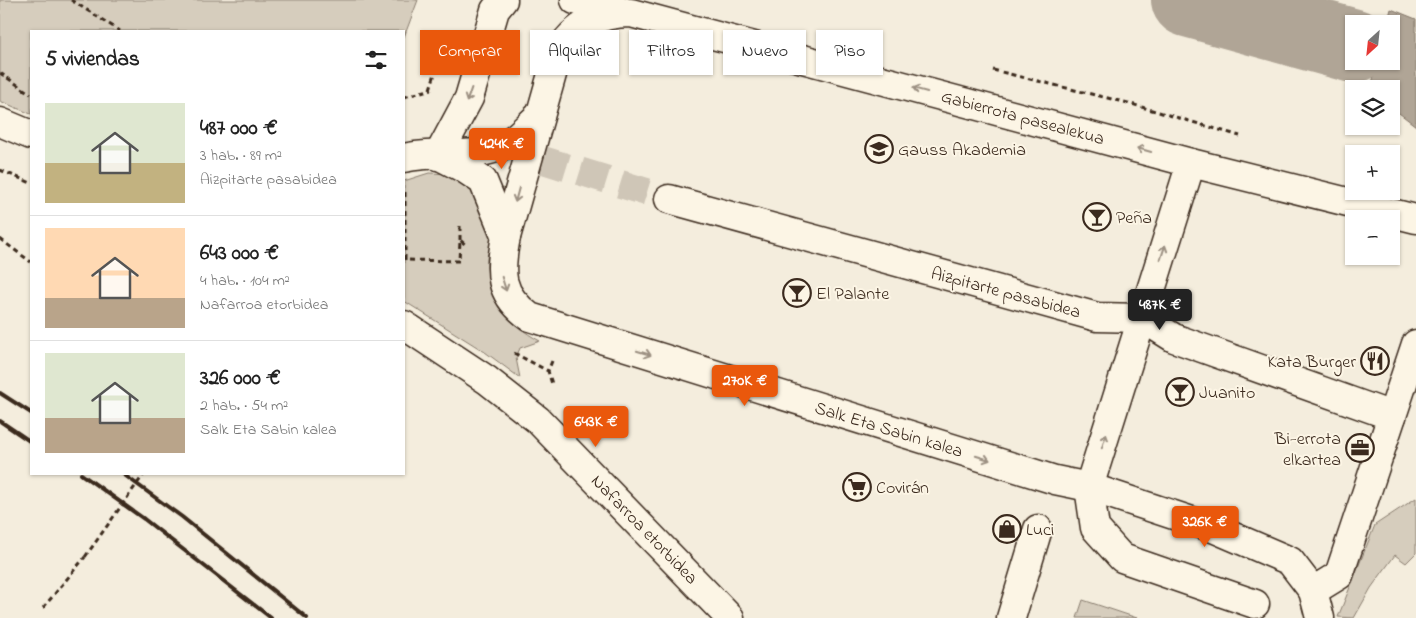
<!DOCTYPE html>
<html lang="es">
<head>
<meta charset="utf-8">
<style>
	:root { --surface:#fff; --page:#f6f6f6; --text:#222; --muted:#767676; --line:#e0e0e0; --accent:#ea580c }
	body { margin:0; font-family:"Indie Flower",sans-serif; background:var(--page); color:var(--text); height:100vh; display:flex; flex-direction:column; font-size:19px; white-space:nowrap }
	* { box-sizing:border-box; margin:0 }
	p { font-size:16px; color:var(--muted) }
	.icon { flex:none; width:28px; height:28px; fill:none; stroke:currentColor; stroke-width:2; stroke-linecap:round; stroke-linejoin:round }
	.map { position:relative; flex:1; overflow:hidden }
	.sheet { position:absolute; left:30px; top:30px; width:375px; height:445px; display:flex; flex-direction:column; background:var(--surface); border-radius:0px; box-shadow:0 1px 4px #0004 }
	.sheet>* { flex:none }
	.guide { position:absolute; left:420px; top:30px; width:475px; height:45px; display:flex; gap:10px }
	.needle { width:32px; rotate:207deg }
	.fabs { position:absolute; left:1345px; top:15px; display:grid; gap:10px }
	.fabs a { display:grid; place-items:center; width:55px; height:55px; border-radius:0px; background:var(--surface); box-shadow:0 1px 4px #0004; font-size:25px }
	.price { position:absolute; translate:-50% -42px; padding:0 11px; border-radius:5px; background:var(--accent); color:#fff; font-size:16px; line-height:32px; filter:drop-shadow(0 1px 2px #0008) }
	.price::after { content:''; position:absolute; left:50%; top:30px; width:15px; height:11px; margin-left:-8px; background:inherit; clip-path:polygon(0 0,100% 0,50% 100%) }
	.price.on { background:#222; color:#fff }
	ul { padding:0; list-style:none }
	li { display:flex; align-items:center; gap:15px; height:125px; padding:0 15px }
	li+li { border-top:1px solid var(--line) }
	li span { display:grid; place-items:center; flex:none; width:140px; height:100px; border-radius:0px; color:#555 }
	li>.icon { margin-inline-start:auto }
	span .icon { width:60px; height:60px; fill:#fffc; stroke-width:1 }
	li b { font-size:21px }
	h2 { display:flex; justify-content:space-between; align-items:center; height:60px; padding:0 15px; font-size:21px }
	.tag { padding:0 18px; border-radius:0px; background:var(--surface); box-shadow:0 1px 4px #0004; font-size:18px; line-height:45px }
	.tag.on { background:var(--accent); color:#fff }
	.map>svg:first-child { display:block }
</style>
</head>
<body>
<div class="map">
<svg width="1416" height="618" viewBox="0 0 1416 618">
	<rect width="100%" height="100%" fill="#f4eddd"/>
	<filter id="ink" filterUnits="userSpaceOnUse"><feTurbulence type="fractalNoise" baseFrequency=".02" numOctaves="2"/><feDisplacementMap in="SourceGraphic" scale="10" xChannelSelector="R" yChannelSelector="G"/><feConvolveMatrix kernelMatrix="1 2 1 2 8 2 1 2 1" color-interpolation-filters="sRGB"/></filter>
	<g filter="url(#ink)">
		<g fill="#d6cdbd" stroke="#887c6e">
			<polygon points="0,0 418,0 404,37 404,31 31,31 31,114 0,101"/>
			<path d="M429 173 450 174 471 184C477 197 491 220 493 233 494 241 487 251 487 259 485 295 509 325 540 341L520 348 516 358 520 378 485 352 404 301V181Z"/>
			<polygon points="1416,498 1416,553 1406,563 1395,555 1371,588 1354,618 1338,617 1375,525"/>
			<polygon points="1083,600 1137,618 1077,618"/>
		</g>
		<polygon fill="#b0a596" stroke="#817466" points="1391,9 1416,19 1416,126 1391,107 1391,89 1371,89 1377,61 1391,61 1391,24 1387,24"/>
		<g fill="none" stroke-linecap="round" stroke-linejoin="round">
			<polyline stroke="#b0a596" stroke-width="74" points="1188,0 1354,46"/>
			<polyline stroke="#cfc6b7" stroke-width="28" stroke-dasharray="28 14" stroke-linecap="butt" points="540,159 669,199"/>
			<defs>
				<g id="minor">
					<polyline points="575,0 622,11"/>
					<polyline points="438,156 469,98 495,10 503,0"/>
					<polyline points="440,156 465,169 483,181 506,237"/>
					<path d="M404 158C437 150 471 160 504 145 517 139 529 124 540 115"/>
					<polyline points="1191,163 1089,487 1095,528 1122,558 1255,604"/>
					<polyline points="669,199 1097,317 1142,318 1174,338 1392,416"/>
					<polyline points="1313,591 1339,575 1416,344"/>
					<polyline points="1011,618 1038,529"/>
					<path d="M1320 618 1313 591 1290 561 1213 528 1089 487 1055 480 530 317C498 294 499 272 506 237L558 53C575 25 598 13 631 13L1191 163 1416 219"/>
				</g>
				<g id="major">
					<polyline points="0,122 31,135"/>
					<polyline points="404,325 487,380 538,420 730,618"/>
				</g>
			</defs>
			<use href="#minor" stroke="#3b2a1e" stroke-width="31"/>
			<use href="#major" stroke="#3b2a1e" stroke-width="31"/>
			<g stroke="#3b2a1e" stroke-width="3" stroke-dasharray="5 4" stroke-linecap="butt">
				<polyline points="71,0 120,31"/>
				<polyline points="993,70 1128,103 1240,136"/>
				<polyline points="0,73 31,94"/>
				<polyline points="430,89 445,43"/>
				<polyline points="404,97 432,89"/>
				<polyline points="0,170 31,183"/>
				<polyline points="405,192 405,260 459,261 460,240 467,246"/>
				<polyline points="0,239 31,262"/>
				<polyline points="460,240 460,222"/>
				<polyline points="514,353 548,371"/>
				<polyline points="552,361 548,371 552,384"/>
				<polyline points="43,608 85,557"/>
			</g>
			<use href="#minor" stroke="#fcf5e5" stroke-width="28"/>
			<use href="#major" stroke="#fcf5e5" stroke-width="28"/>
			<g stroke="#3b2a1e" stroke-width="4">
				<polyline points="0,393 31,413"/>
				<polyline points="0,421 31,442"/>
				<polyline points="81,474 144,519 271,618"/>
				<polyline points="123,474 182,517 307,618"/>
			</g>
			<polyline stroke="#3b2a1e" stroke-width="3" stroke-dasharray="5 4" stroke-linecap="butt" points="85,557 144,474"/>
		</g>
		<defs><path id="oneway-shaft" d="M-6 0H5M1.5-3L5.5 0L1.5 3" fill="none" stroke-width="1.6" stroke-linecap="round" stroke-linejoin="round" transform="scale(1.25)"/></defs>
		<g stroke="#9c9082">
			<use href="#oneway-shaft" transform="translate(920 90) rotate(-165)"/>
			<use href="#oneway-shaft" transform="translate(469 95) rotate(109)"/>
			<use href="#oneway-shaft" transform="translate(1144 150) rotate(-164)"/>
			<use href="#oneway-shaft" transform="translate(517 195) rotate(105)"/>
			<use href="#oneway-shaft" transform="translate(1163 252) rotate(-72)"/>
			<use href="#oneway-shaft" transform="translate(504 284) rotate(72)"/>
			<use href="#oneway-shaft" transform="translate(644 353) rotate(17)"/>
			<use href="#oneway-shaft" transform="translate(1104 441) rotate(-73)"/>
			<use href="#oneway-shaft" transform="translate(983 458) rotate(17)"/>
		</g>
	</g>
	<defs>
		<symbol id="school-ring" viewBox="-11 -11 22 22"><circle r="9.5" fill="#fcf5e5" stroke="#3b2a1e" stroke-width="1.5"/><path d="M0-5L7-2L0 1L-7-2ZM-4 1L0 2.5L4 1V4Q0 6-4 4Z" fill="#3b2a1e"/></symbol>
		<symbol id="bar-ring" viewBox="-11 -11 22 22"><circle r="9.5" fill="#fcf5e5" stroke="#3b2a1e" stroke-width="1.5"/><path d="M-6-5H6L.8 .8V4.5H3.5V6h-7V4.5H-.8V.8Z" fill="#3b2a1e"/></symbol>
		<symbol id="restaurant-ring" viewBox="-11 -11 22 22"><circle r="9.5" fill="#fcf5e5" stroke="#3b2a1e" stroke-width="1.5"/><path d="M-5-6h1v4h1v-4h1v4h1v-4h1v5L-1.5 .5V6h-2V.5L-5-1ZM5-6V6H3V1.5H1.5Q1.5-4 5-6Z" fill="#3b2a1e"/></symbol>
		<symbol id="office-ring" viewBox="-11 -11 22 22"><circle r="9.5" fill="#fcf5e5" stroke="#3b2a1e" stroke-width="1.5"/><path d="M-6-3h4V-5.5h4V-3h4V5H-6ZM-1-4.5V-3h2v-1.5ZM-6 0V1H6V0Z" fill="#3b2a1e"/></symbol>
		<symbol id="supermarket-ring" viewBox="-11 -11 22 22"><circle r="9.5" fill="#fcf5e5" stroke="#3b2a1e" stroke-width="1.5"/><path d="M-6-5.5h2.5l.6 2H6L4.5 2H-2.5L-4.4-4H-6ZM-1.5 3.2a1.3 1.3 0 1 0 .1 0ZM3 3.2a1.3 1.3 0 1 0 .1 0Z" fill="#3b2a1e"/></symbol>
		<symbol id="shop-ring" viewBox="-11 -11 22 22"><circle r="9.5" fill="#fcf5e5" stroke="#3b2a1e" stroke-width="1.5"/><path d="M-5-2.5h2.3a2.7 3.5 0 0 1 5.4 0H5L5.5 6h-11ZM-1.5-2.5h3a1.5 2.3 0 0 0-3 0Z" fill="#3b2a1e"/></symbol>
	</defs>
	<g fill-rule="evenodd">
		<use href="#school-ring" x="863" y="133" width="32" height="32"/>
		<use href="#bar-ring" x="1081" y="201" width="32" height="32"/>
		<use href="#bar-ring" x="781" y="277" width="32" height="32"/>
		<use href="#restaurant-ring" x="1359" y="345" width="32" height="32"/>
		<use href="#bar-ring" x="1164" y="376" width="32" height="32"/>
		<use href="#office-ring" x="1344" y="432" width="32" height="32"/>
		<use href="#supermarket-ring" x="841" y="471" width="32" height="32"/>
		<use href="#shop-ring" x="991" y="513" width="32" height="32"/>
	</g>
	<g text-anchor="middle" stroke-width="4" stroke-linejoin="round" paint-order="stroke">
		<g font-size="18" fill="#3b2a1e" stroke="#fcf5e5">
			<text transform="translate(1023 117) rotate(15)" y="6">Gabierrota pasealekua</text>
			<text transform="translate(1006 292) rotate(15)" y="6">Aizpitarte pasabidea</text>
			<text transform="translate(889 429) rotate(17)" y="6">Salk Eta Sabin kalea</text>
			<text transform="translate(645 529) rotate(46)" y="6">Nafarroa etorbidea</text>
		</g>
		<g font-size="18" fill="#3b2a1e" stroke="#fcf5e5" text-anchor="start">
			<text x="898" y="155">Gauss Akademia</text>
			<text x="1116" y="223">Peña</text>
			<text x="816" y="299">El Palante</text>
			<text x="1356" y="367" text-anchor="end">Kata Burger</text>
			<text x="1199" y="398">Juanito</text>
			<text x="1341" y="444" text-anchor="end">Bi-errota<tspan x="1341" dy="21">elkartea</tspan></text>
			<text x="876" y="493">Covirán</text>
			<text x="1026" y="535">Luci</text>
		</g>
	</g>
</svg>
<div class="fabs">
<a><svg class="needle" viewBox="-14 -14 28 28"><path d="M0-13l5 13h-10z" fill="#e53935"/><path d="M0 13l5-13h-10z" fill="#767676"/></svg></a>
<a><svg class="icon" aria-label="layers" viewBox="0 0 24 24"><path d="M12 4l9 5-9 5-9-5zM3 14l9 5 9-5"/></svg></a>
<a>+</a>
<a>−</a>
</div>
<b class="price" style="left:502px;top:170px">424K €</b>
<b class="price on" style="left:1160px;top:331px">487K €</b>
<b class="price" style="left:745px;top:407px">270K €</b>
<b class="price" style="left:596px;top:448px">643K €</b>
<b class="price" style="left:1205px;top:548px">326K €</b>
<div class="guide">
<a class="tag on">Comprar</a>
<a class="tag">Alquilar</a>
<a class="tag">Filtros</a>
<a class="tag">Nuevo</a>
<a class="tag">Piso</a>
</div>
<section class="sheet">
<h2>5 viviendas<svg class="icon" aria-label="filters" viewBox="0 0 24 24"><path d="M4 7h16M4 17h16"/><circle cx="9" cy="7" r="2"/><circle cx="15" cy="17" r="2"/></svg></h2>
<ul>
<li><span style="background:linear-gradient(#dfe7d0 60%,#c2b280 0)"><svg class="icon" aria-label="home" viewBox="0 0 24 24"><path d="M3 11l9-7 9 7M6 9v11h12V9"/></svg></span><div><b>487 000 €</b><p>3 hab. · 89 m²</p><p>Aizpitarte pasabidea</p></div></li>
<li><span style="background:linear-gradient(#ffd9b3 70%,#b9a48a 0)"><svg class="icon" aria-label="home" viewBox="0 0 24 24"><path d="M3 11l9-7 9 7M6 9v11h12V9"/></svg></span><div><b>643 000 €</b><p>4 hab. · 104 m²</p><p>Nafarroa etorbidea</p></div></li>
<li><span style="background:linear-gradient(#dfe7d0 65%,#b9a48a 0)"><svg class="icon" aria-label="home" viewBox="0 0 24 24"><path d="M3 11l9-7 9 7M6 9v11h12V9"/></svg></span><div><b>326 000 €</b><p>2 hab. · 54 m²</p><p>Salk Eta Sabin kalea</p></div></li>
</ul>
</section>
</div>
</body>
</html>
